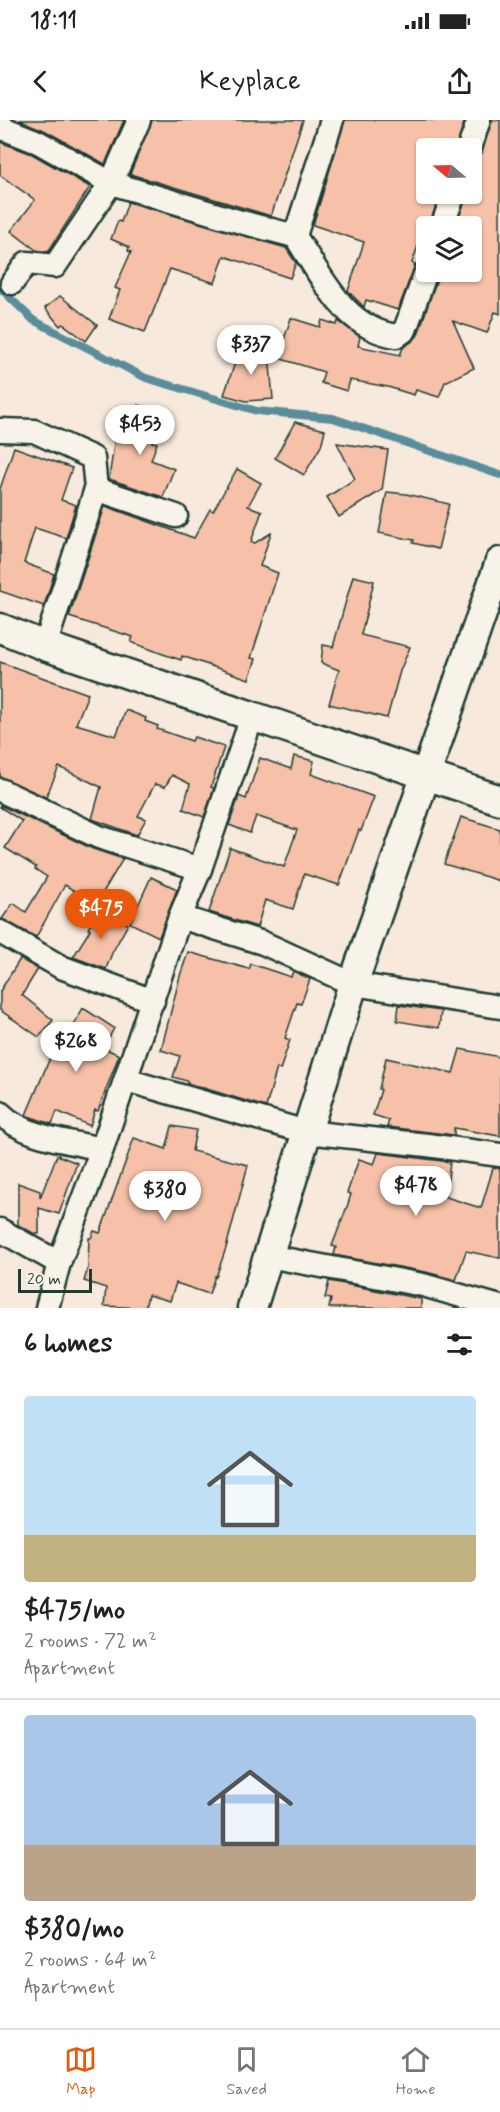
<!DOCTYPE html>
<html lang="en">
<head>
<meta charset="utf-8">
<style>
	:root { --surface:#fff; --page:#f2f2f2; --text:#222; --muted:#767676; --line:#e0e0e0; --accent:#ea580c }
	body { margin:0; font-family:Mynerve,sans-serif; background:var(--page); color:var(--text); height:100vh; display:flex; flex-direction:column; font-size:22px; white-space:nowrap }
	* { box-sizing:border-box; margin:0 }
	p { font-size:20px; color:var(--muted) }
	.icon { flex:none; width:33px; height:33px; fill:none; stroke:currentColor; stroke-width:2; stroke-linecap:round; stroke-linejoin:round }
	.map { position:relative; height:1188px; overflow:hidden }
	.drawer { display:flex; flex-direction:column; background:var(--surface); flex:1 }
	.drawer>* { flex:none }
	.needle { width:39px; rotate:289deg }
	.fabs { position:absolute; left:416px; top:18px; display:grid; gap:12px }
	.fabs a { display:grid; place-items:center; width:66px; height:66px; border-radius:6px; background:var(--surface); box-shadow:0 2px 4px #0004; font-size:30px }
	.scale { position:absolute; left:18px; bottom:15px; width:74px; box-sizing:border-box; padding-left:6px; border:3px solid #1f3d34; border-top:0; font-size:16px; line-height:21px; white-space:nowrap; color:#1f3d34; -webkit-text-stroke:4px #f7f3e8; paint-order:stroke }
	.price { position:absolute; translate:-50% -51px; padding:0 14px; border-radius:21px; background:#fff; color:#222; font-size:20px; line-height:39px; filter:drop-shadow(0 2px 3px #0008) }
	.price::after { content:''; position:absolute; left:50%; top:36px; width:18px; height:14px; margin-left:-9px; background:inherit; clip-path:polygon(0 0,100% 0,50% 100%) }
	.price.selected { background:var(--accent); color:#fff }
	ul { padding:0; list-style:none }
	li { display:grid; align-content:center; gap:12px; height:318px; padding:0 24px }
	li+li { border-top:2px solid var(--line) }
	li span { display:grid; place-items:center; height:186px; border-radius:6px; color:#555 }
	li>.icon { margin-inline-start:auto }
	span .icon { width:108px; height:108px; fill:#fffc; stroke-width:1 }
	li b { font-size:26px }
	h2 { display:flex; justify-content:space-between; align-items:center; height:72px; padding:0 24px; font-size:26px }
	.status { display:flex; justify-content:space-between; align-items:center; height:42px; padding:0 30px; background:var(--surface); direction:ltr }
	.status svg { height:16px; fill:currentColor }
	header { display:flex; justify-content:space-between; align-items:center; height:78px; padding:0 24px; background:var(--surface); font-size:27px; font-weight:600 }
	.tabs { display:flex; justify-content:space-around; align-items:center; height:84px; border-top:2px solid var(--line); background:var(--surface); font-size:16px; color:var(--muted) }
	.tabs a { display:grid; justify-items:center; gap:3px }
	.tabs .selected { color:var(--accent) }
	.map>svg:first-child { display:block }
</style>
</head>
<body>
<div class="status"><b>18:11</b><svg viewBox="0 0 49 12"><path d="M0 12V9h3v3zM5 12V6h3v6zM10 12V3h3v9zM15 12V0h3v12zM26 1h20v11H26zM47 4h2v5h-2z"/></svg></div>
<header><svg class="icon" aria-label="back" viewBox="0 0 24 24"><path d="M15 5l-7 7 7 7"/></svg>Keyplace<svg class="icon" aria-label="share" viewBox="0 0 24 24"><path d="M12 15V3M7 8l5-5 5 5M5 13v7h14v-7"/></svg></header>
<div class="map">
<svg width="500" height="1188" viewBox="0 0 500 1188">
	<rect width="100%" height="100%" fill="#f7e9db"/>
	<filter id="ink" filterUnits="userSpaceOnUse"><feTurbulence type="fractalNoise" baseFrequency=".0167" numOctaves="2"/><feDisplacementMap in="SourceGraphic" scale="12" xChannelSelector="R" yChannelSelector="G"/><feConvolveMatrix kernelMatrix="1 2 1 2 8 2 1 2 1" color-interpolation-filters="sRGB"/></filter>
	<g filter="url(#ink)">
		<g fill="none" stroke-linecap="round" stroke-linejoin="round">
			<polyline stroke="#5a8d9c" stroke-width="8" points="0,168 33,200 146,258 257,291 333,298 500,355"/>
		</g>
		<g fill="#f6c1a8" stroke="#1f3d34" stroke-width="1.5">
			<polygon points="19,0 124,0 105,44 44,10"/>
			<polygon points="152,0 303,0 271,96 130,54"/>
			<polygon points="345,0 465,0 456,28 426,28 426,74 440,74 429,106 425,106 412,143 415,145 398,190 366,180 364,187 348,171 364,122 313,105"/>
			<polygon points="492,0 500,0 500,194 495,192 487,213 453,201 474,248 445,262 439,277 416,270 414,275 388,267 350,260 347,271 321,263 324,252 278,238 291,198 320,207 322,200 337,205 338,201 360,217 358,226 400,235 403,228 414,220 418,215 439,152 471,152 471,106 456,106 467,74 471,74 471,57 477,39 482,33"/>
			<polygon points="0,22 32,34 90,67 48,132 36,130 11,111 35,80 0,55"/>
			<polygon points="128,82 286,128 296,143 290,158 224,136 215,163 170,149 145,212 109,199 120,170 115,168 131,132 128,131 129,127 111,119 118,101 121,102"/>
			<polygon points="60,176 97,205 86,221 63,204 60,206 45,188"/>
			<polygon points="242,222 269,234 273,279 246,281 224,275"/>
			<polygon points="138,285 160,291 152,322 157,323 151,340 174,349 163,377 109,359 116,310 131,314"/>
			<polygon points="295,302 325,310 321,326 304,355 275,338"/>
			<polygon points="337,323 388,330 382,370 339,397 327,377 355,359"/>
			<polygon points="14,327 72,348 61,380 76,385 66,418 35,408 24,443 54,454 44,486 0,471 0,369"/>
			<polygon points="237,349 261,363 248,386 262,391 251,422 255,423 271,413 260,446 278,453 251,538 256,539 249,559 182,536 181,540 163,534 131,522 133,517 69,497 105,386 194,418 210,389 213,391"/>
			<polygon points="387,372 406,374 449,384 438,429 413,423 414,420 379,413"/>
			<polygon points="353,456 374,461 361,515 410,527 400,551 387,598 329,584 339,550 321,543 323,525 333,527"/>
			<polygon points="0,542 88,574 76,604 116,616 126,590 146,598 145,601 158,606 157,609 192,621 194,617 224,627 211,667 214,668 204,697 183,689 190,664 172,655 165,667 155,664 138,696 146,699 137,715 92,699 101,667 59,647 46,677 0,657"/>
			<polygon points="294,636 314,641 311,654 374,677 361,711 359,710 339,765 304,754 293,789 265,780 257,807 209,792 230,728 284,747 297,710 256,696 250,713 229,705 239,676 246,679 260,638 291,649"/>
			<polygon points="0,685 93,729 123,739 96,784 65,765 36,817 2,799 13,783 26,792 47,757 35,749 36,747 5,728 22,701 0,687"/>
			<polygon points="461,697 500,709 500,761 444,744"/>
			<polygon points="151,757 177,769 159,817 130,803"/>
			<polygon points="99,789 128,804 112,833 106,849 73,837 90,810 88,809"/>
			<polygon points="188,832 249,849 251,844 291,857 293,851 310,859 301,884 297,883 285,918 290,920 280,950 277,948 266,987 187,963 187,961 173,957 180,936 161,930 180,856"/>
			<polygon points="20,839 38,849 22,875 53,900 39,917 0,890 0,871"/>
			<polygon points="399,885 441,891 439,908 397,901"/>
			<polygon points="83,888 114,908 104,928 119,935 98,991 95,990 90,1006 57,991 52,1004 28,996 26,995 63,907 70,912"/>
			<polygon points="460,929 500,937 500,1016 454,1008 454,1015 387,1007 389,1000 373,995 381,970 379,969 386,938 453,953"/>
			<polygon points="172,1006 196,1010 192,1031 248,1045 226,1128 216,1157 215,1156 209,1174 176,1163 170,1181 148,1175 145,1188 104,1186 106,1168 84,1161 88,1148 89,1118 91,1118 94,1111 100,1113 134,1018 166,1029"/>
			<polygon points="378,1033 450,1042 446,1077 481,1088 493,1048 500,1048 500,1138 466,1131 456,1160 426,1152 334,1135 336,1127 332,1126 348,1084 351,1074 347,1073 359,1039 374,1044"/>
			<polygon points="57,1035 77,1043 59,1094 39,1088 39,1114 35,1114 18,1105 18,1063 40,1071 40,1078"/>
			<polygon points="329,1161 421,1179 421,1188 329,1188 331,1179 325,1178"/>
		</g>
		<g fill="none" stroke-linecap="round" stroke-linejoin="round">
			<defs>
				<g id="minor">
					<path d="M0 7 38 22 111 63 241 102 295 116C321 155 344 209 397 216L405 210 426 152"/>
					<polyline points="469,28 479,0"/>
					<polyline points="442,106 454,74"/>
					<polyline points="295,116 332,0"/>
					<polyline points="12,163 27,143 55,146 111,63 139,0"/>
					<polyline points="0,310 34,311 93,338 96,369 176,396"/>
					<polyline points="45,526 96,369"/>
					<polyline points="0,670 99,717 200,749"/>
					<polyline points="180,797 263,823 353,864 500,887"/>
					<polyline points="0,812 61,847 153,881"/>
					<polyline points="126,960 306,1012 427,1025 500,1035"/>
					<path d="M0 993C25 1018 69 1021 102 1029"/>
					<polyline points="0,1110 59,1143"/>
					<polyline points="268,1136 423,1165 500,1187"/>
					<polyline points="47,1188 59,1143 102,1029 180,797 200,749 252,597"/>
				</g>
				<g id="tertiary">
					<polyline points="0,508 45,526 500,680"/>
					<polyline points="252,1188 353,864 500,442"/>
				</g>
			</defs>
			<use href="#minor" stroke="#1f3d34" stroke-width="27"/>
			<use href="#tertiary" stroke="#1f3d34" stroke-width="33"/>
			<use href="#minor" stroke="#f7f3e8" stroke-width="22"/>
			<use href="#tertiary" stroke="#f7f3e8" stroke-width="28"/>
		</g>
	</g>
</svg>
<div class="fabs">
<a><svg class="needle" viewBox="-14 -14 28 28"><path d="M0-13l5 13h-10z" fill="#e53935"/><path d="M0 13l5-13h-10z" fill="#767676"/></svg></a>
<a><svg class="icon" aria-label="layers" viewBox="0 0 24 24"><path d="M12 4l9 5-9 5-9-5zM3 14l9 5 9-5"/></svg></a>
</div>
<div class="scale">20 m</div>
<b class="price" style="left:251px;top:256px">$337</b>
<b class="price" style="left:140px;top:336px">$453</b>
<b class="price selected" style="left:101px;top:820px">$475</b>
<b class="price" style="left:76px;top:953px">$268</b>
<b class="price" style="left:416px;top:1097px">$478</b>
<b class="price" style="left:165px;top:1102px">$380</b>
</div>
<section class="drawer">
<h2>6 homes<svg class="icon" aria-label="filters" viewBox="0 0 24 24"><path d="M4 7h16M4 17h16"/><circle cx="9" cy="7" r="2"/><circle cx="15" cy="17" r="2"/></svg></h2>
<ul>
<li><span style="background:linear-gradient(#bfe0f5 75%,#c2b280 0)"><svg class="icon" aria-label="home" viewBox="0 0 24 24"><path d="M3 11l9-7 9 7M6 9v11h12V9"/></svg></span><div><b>$475/mo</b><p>2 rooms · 72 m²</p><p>Apartment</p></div></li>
<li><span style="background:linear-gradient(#a9c7e8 70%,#b9a48a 0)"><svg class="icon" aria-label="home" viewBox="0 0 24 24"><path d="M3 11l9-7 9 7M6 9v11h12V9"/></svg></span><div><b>$380/mo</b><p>2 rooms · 64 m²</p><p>Apartment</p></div></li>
</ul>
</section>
<nav class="tabs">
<a class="selected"><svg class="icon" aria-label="map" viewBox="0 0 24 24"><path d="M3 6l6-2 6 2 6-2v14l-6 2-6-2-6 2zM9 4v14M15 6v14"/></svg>Map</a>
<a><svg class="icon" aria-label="saved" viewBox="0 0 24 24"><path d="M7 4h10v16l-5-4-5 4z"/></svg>Saved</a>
<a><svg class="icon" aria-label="home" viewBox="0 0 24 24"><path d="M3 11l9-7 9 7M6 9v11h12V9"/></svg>Home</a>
</nav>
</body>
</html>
